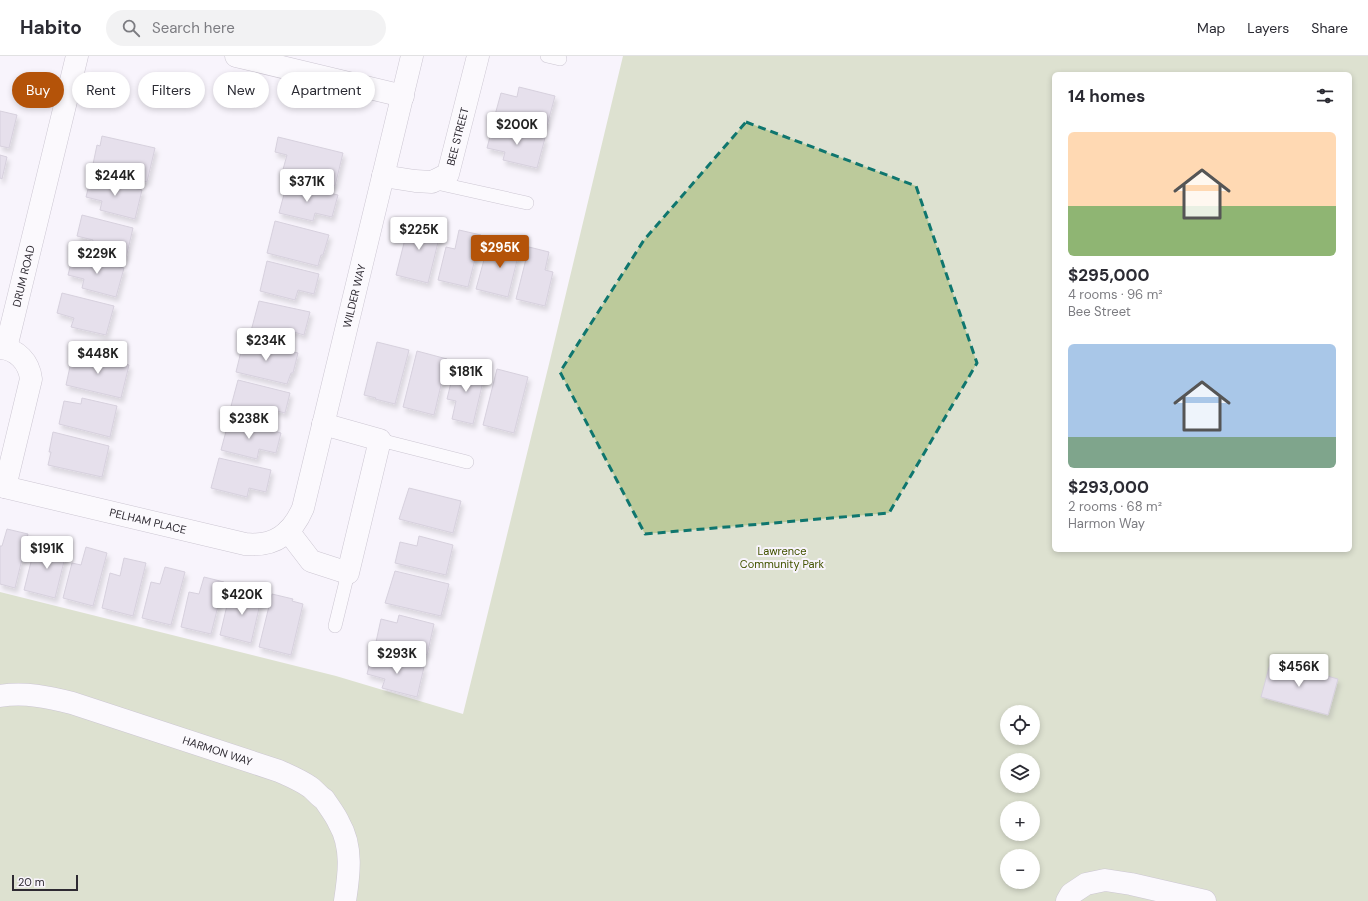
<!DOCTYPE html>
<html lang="en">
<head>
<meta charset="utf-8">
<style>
	:root { --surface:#fff; --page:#f2f2f3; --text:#2b2b33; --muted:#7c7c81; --line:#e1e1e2; --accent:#b45309 }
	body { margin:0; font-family:"DM Sans",sans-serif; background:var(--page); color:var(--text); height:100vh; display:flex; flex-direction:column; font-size:15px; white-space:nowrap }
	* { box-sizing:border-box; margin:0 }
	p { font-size:13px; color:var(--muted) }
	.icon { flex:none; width:22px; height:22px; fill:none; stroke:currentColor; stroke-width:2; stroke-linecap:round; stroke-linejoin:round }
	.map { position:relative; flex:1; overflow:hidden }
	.details { position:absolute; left:1052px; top:16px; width:300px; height:480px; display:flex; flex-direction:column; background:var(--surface); border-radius:6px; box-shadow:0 2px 6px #0003 }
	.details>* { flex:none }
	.hud { position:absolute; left:12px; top:16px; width:380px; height:36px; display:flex; gap:8px }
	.tools { position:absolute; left:1000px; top:649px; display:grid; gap:8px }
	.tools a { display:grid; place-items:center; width:40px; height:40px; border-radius:50%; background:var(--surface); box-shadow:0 2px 6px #0003; font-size:20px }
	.scale { position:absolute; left:12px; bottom:10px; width:66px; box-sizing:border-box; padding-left:4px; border:2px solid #2e2a32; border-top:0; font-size:11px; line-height:14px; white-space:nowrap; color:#2e2a32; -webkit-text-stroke:3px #f8f4fc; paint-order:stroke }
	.price { position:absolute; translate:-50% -34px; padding:0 9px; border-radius:4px; background:#fff; color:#222; font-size:13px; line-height:26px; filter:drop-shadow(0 1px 2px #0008) }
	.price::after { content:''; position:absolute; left:50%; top:24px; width:12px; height:9px; margin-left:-6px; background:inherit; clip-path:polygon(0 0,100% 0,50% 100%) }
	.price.on { background:var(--accent); color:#fff }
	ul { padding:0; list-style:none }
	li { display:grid; align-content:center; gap:8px; height:212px; padding:0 16px }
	li span { display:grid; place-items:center; height:124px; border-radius:6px; color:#555 }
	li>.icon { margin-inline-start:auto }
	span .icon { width:72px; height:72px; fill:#fffc; stroke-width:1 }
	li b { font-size:17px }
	h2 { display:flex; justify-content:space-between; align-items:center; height:48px; padding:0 16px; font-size:17px }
	.chip { padding:0 14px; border-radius:18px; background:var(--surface); box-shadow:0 2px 6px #0003; font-size:14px; line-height:36px }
	.chip.on { background:var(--accent); color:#fff }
	header { display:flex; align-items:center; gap:24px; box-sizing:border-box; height:56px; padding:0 20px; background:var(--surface); border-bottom:1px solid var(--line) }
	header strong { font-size:19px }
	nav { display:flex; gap:22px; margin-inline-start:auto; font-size:14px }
	.search { width:280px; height:36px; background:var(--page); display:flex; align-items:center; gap:10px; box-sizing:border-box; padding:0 14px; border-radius:22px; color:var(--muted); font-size:15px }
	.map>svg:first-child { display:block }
</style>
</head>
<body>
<header>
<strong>Habito</strong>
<div class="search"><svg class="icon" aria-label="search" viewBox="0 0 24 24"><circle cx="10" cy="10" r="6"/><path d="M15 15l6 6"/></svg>Search here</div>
<nav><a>Map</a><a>Layers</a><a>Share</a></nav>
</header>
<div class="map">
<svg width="1368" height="845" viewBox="0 0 1368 845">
	<defs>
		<filter id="shadow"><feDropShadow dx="2.5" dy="4.5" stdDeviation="2" flood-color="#0004"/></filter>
	</defs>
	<rect width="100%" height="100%" fill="#f8f4fc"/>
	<path fill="#bcca9b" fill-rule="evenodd" d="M623 0H1368V845H0V536L336 620 463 658 550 304ZM1054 18H1350V494H1054ZM1007 656H1033V682H1007ZM1007 704H1033V730H1007ZM1007 752H1033V778H1007ZM1007 800H1033V826H1007Z"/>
	<g fill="#d0c7da" stroke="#aea5b8" filter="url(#shadow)">
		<polygon points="519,31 555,40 547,70 495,59 501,37 517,41"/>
		<polygon points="0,55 17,59 9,92 0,90"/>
		<polygon points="493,69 545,82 537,112 503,104 505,96 487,92"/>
		<polygon points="102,80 155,92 147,126 92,113 97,89 100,90"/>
		<polygon points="278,81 343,97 335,130 282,117 287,99 275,96"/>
		<polygon points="0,99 7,101 2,123 0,122"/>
		<polygon points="91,121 142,134 135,163 100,154 102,145 86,141"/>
		<polygon points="287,127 338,139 332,161 315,157 313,165 279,157"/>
		<polygon points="82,159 133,172 126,202 91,193 93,184 77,180"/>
		<polygon points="410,163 442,170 428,227 396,219"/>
		<polygon points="275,165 329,179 323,199 321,199 318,210 267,197"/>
		<polygon points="459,174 481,179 468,231 438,224 446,191 455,193"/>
		<polygon points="499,183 521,188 508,241 476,233 485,200 494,202"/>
		<polygon points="529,191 549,196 545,214 553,216 545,250 516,243"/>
		<polygon points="73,199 124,212 116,241 82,232 84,223 68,219"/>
		<polygon points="267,205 319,218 314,238 298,234 295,244 260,235"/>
		<polygon points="62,237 114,250 106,279 71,271 74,262 57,257"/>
		<polygon points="259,245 310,256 304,279 287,274 285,283 251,275"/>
		<polygon points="244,283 298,297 293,317 291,317 287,328 236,316"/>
		<polygon points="377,286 409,294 395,348 375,343 376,342 364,339"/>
		<polygon points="417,295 447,303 434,359 403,351"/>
		<polygon points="76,296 129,309 121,342 66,329 71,306 74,306"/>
		<polygon points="455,310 485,317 473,368 452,363 456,345 447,343"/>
		<polygon points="497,313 528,321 514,377 483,369"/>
		<polygon points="238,324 290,337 285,357 269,353 266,363 230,354"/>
		<polygon points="82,342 117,350 110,381 59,368 64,345 81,348"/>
		<polygon points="229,364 281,377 276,397 259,393 257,403 221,394"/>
		<polygon points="53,376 109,390 102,421 48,409 51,396 49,396"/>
		<polygon points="219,402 271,414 266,436 249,432 247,441 211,432"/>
		<polygon points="409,432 461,445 453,477 399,463"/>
		<polygon points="7,473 28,478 15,532 0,528 0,490 2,490"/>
		<polygon points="419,480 453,489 446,519 395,507 400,486 417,490"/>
		<polygon points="46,484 68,489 55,542 24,534 33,498 42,501"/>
		<polygon points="86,491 107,497 93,550 63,542 72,507 81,509"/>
		<polygon points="124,502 146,507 133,560 102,552 110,517 120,520"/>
		<polygon points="165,511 185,516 171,569 142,562 151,526 160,528"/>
		<polygon points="395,515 449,528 441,560 385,547"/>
		<polygon points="204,521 224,526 211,578 181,571 189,536 199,538"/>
		<polygon points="244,530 263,535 251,587 220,579 228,545 239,548"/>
		<polygon points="272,538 293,543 292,545 303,548 291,599 259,591"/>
		<polygon points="399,559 434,568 427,599 376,586 381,563 397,567"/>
		<polygon points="372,598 424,611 417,641 382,632 385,623 367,618"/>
		<polygon points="1271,604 1338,623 1328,659 1261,641"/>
	</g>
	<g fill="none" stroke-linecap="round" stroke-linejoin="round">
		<defs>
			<g id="lane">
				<polyline points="547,0 560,3"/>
				<polyline points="432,126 527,147"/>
				<polyline points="380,384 467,406"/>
				<polyline points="335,570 348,517"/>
			</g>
			<g id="street">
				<polyline points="236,0 403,40"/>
				<path id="s1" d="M383 120 415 125 432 126 448 118 478 0"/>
				<path d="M0 292C17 293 29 306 31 323L5 431"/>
				<path id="s2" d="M6 292 77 0"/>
				<path id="s3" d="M0 430 245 488C274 491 292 478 303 452L412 0"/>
				<polyline points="288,475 311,505 348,517 380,384 323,368"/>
				<path id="s4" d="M0 640C25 636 48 641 72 647L279 715C290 720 300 724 310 731 315 734 318 740 324 743 329 751 335 758 339 767 353 791 349 819 345 845"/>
				<polyline points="1067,845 1071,838 1086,828 1105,824 1131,828 1205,845"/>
			</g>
		</defs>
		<use href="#lane" stroke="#9990a2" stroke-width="14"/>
		<use href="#street" stroke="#9990a2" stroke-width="23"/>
		<use href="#lane" stroke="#fff" stroke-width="13"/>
		<use href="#street" stroke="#fff" stroke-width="22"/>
	</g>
	<path d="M0 0H1368V845H0ZM746 66 916 130 977 307 889 457 645 478 560 316 644 184Z" fill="#f8f4fc" fill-opacity=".55" fill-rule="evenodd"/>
	<path fill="none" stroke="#0f766e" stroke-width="3" stroke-dasharray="8 5" stroke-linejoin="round" d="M746 66 916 130 977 307 889 457 645 478 560 316 644 184Z"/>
	<g text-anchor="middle" stroke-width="4" stroke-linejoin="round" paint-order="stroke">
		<g font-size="11" fill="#2e2a32" stroke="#f8f4fc">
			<text dy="4" stroke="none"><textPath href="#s1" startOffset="106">BEE STREET</textPath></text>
			<text dy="4" stroke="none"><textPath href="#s2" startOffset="74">DRUM ROAD</textPath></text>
			<text dy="4" stroke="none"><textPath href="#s3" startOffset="544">WILDER WAY</textPath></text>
			<text dy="4" stroke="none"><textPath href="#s3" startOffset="152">PELHAM PLACE</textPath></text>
			<text dy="4" stroke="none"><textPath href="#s4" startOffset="226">HARMON WAY</textPath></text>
		</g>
		<g font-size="11" fill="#435300" stroke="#f8f4fc">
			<text x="782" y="499">Lawrence<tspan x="782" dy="13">Community Park</tspan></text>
		</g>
	</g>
</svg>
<div class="tools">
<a><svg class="icon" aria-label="locate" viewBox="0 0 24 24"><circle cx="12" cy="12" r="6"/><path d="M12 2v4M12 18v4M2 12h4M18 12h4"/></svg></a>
<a><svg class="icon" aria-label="layers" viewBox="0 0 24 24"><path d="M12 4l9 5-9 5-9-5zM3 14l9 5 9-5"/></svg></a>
<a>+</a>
<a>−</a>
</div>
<div class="scale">20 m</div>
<b class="price" style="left:517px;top:90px">$200K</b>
<b class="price" style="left:115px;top:141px">$244K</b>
<b class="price" style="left:307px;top:147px">$371K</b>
<b class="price" style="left:419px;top:195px">$225K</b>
<b class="price on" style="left:500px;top:213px">$295K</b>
<b class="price" style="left:97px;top:219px">$229K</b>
<b class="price" style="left:266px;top:306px">$234K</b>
<b class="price" style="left:98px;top:319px">$448K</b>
<b class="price" style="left:466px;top:337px">$181K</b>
<b class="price" style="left:249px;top:384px">$238K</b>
<b class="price" style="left:47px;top:514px">$191K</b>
<b class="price" style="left:242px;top:560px">$420K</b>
<b class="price" style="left:397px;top:619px">$293K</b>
<b class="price" style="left:1299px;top:632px">$456K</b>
<div class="hud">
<a class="chip on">Buy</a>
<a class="chip">Rent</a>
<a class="chip">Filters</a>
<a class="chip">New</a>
<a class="chip">Apartment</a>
</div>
<section class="details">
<h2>14 homes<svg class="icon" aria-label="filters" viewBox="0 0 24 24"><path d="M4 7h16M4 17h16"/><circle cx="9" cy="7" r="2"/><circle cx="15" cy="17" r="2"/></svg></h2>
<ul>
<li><span style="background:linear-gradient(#ffd9b3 60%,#8fb573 0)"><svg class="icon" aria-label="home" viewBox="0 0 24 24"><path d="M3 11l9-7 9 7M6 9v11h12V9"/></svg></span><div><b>$295,000</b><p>4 rooms · 96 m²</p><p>Bee Street</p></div></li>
<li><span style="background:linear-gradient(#a9c7e8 75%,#7fa58c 0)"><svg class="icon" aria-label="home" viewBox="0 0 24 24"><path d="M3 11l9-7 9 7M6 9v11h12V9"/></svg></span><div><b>$293,000</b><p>2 rooms · 68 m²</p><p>Harmon Way</p></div></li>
</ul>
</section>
</div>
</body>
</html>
